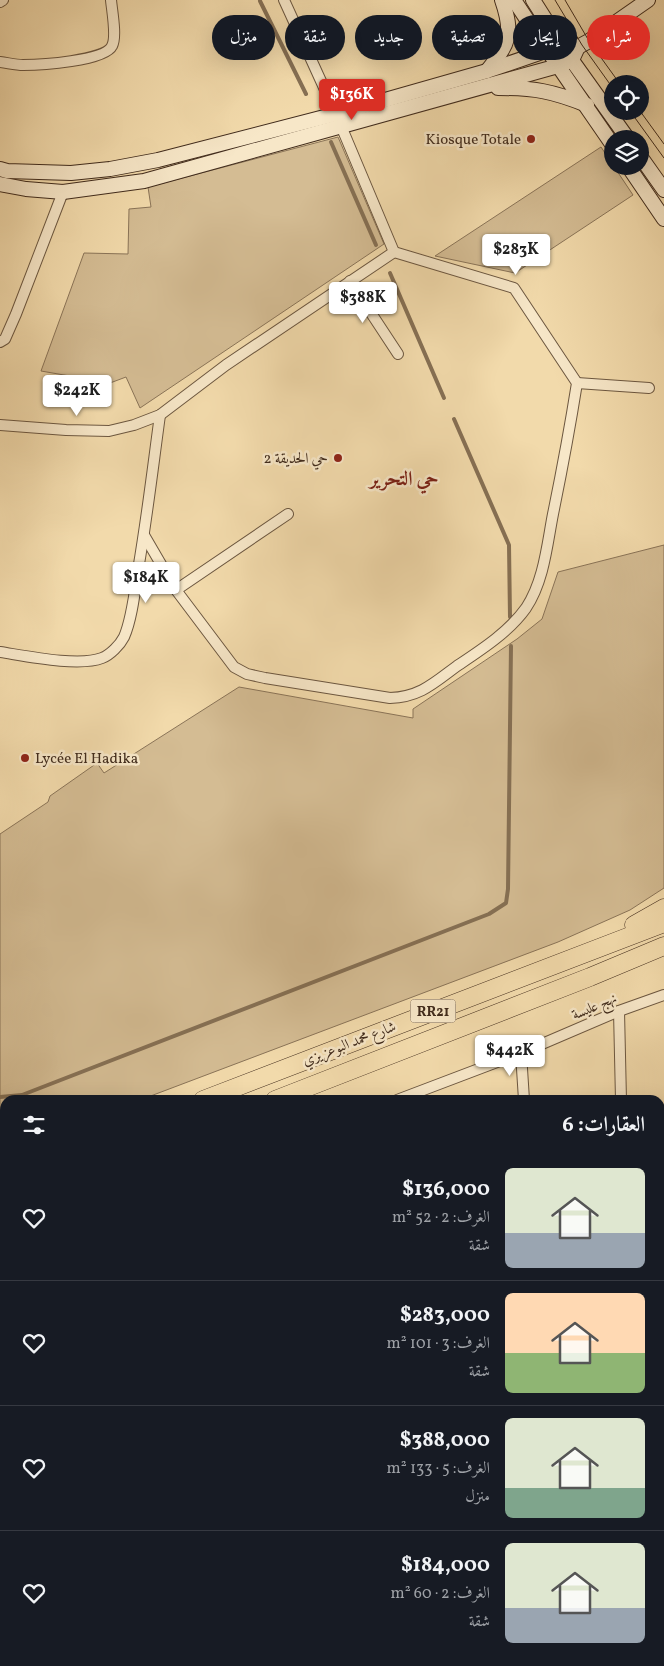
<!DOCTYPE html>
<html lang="ar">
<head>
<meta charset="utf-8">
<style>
	:root { --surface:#171b24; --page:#20242c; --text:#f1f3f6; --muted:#9ea1a6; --line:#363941; --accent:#d93025 }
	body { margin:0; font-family:Vollkorn,Amiri,serif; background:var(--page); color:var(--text); direction:rtl; height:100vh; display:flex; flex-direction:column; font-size:19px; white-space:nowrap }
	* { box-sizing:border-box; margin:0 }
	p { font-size:16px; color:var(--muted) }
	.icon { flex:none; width:28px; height:28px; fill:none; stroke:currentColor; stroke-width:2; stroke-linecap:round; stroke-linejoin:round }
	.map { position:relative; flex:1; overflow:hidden; direction:ltr }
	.drawer { position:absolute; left:0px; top:1095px; width:665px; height:571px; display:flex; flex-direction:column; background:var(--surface); border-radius:15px 15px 0 0; box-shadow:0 5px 20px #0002; direction:rtl }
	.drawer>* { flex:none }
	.top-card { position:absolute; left:15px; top:15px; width:635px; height:45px; direction:rtl; display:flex; gap:10px }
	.buttons { position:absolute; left:604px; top:75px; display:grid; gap:10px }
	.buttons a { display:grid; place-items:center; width:45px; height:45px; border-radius:50%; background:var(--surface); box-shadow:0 5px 20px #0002; font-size:25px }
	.price { position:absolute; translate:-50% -42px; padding:0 11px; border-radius:5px; background:#fff; color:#222; font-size:16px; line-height:32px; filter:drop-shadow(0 1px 2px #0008) }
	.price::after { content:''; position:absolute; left:50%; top:30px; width:15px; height:11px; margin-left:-8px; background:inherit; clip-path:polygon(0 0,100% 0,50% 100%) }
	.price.current { background:var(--accent); color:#fff }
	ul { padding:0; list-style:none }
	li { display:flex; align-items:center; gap:15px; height:125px; padding:0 20px }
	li+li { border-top:1px solid var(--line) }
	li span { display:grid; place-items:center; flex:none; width:140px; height:100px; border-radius:8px; color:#555 }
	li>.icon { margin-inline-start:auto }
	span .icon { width:60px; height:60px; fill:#fffc; stroke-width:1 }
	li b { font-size:21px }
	h2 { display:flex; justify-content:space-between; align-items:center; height:60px; padding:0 20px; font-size:21px }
	.tag { padding:0 18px; border-radius:22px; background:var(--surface); box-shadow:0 5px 20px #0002; font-size:18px; line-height:45px }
	.tag.current { background:var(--accent); color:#fff }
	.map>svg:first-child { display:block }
</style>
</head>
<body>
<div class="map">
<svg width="664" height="1666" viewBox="0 0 664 1666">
	<rect width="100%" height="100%" fill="#f2daab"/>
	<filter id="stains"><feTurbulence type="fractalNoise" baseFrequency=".004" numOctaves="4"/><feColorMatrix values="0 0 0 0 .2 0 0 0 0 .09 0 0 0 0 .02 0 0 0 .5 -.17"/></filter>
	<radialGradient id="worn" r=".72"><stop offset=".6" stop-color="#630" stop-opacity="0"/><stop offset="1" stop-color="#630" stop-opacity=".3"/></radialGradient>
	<g fill="#d4bc93" stroke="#8a7458">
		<polygon points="338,137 384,244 140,408 126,377 110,383 41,371 84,253 128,254 129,209 151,207 148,187"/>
		<polygon points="601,147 633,195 515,273 435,256"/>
		<polygon points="664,545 664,888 630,910 558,942 140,1100 5,1100 5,1125 0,1125 0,834 48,802 50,796 97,763 104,773 239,687 413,718 413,709 517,639 542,619 558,572"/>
	</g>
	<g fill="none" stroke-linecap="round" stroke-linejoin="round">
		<g stroke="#867054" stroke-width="4">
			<polyline points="260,1 306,94"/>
			<polyline points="331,142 376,245"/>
			<polyline points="390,273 444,398"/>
			<polyline points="454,419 509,545 510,617"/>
			<polyline points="0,1097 22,1095 489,914 506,903 508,889 511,646"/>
		</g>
		<defs>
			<g id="street">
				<polyline points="284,0 336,114 394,252"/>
				<polyline points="0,2 3,0"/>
				<path d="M0 62C8 63 16 65 23 65 40 65 105 61 112 46 117 37 112 11 111 0"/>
				<polyline points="350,281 398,354"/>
				<polyline points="0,342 5,339 16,314 63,192"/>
				<polyline points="577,383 649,388"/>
				<polyline points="0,425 66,430 109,431 134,425 160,415 226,365 394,252"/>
				<path d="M144 535 176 590 234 667 247 674 265 678 390 698C420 697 434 683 457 666 481 650 509 632 526 608 544 581 547 545 553 514 562 470 570 427 577 383L514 288 394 252"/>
				<polyline points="176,590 288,514"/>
				<path d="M0 652C26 656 79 667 102 658 110 655 120 645 124 637 132 619 135 590 138 570 147 518 153 466 160 415"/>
				<polyline points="619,1011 621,1100"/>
				<polyline points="521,1053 524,1100"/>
				<polyline points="397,1100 521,1053 619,1011 664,995"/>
				<polyline points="660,1196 664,1196"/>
				<polyline points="0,1247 5,1245"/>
				<polyline points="0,1287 5,1282"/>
				<polyline points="660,1295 664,1295"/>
				<polyline points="660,1382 664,1382"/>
				<polyline points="660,1542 664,1539"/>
				<polyline points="0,1551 5,1560"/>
				<polyline points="660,1589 664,1595"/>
				<polyline points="60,1661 62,1666"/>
				<polyline points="160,1661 163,1666"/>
				<polyline points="437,1661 437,1666"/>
				<polyline points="532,1661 532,1666"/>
				<polyline points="282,1666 296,1661"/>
			</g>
			<g id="secondary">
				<path d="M514 0C546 49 579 96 612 144"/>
				<polyline points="533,0 566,52 628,139"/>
				<polyline points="578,47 589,41 648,0"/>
				<path d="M487 71C509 43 514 35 502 0"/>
				<path d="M498 88C535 88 552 91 587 105"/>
				<polyline points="640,156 664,190"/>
				<polyline points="628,166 664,219"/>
				<polyline points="0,169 7,171 71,173 110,169 158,160 336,114 487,71 563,45 578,47"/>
				<polyline points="0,184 26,189 63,192 144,181 558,66 572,60 578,47"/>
			</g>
			<g id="highway">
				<polyline points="634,925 664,908"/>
				<polyline points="203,1100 664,923"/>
				<polyline points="275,1100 590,977 664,946"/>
				<polyline points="0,1179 5,1177"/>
				<polyline points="0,1207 5,1205"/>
			</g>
		</defs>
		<use href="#street" stroke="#6c5740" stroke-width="12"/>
		<use href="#secondary" stroke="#402b1c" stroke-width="16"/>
		<use href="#highway" stroke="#402b1c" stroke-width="19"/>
		<use href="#street" stroke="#f7e7c8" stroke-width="10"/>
		<use href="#secondary" stroke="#f7e7c8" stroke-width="14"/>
		<use href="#highway" stroke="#f2daab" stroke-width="18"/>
		<g stroke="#402b1c" stroke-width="1">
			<polyline points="555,0 582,45 612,87"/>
			<polyline points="565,0 589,41 620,84"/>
			<polyline points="630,111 664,158"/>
			<polyline points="640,111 664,144"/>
		</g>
	</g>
	<g fill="#8f2418" stroke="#f7e7c8" stroke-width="2">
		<circle cx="531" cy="139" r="5"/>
		<circle cx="338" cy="458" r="5"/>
		<circle cx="25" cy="758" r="5"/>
	</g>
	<g text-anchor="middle" stroke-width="5" stroke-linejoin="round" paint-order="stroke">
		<rect fill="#f7e7c8" stroke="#776350" stroke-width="1" x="410.5" y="999.5" width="45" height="23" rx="4"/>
		<g font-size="14" font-weight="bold" fill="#402b1c">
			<text x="433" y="1016">RR21</text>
		</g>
		<g font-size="15" fill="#402b1c" stroke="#f7e7c8" text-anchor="end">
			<text x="521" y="144">Kiosque Totale</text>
			<text x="328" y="463">حي الحديقة 2</text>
			<text x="35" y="763" text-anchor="start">Lycée El Hadika</text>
		</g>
		<g font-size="15" fill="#402b1c" stroke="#f7e7c8">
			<text transform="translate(594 1006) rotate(-23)" y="5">نهج عليسة</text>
			<text transform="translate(349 1043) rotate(-21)" y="5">شارع محمد البوعزيزي</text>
		</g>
		<g font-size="20" font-weight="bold" fill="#7a1f14" stroke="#f7e7c8">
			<text x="404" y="485">حي التحرير</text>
		</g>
	</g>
	<rect width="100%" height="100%" filter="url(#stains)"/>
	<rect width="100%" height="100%" fill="url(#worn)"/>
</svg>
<div class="buttons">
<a><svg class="icon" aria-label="locate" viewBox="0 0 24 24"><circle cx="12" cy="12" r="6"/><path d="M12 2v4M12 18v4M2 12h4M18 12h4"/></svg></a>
<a><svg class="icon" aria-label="layers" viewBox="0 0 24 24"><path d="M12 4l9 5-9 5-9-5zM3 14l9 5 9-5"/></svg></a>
</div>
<b class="price current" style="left:352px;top:121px">$136K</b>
<b class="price" style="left:516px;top:276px">$283K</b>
<b class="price" style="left:363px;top:324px">$388K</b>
<b class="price" style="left:77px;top:417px">$242K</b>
<b class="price" style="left:146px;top:604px">$184K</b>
<b class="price" style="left:510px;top:1077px">$442K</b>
<div class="top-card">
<a class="tag current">شراء</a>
<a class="tag">إيجار</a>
<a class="tag">تصفية</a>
<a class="tag">جديد</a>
<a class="tag">شقة</a>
<a class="tag">منزل</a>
</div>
<section class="drawer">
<h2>العقارات: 6<svg class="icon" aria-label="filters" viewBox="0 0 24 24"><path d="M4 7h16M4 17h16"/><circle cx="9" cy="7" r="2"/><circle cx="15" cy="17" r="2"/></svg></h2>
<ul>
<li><span style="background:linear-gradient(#dfe7d0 65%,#9aa5b1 0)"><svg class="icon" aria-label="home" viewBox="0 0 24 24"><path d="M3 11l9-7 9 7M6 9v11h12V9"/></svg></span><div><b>$136,000</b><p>الغرف: 2 · 52 m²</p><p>شقة</p></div><svg class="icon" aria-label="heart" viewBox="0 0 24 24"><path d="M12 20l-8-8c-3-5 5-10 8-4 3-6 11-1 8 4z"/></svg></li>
<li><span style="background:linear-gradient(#ffd9b3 60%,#8fb573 0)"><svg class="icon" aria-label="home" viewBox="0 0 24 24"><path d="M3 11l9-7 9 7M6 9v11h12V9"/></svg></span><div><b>$283,000</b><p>الغرف: 3 · 101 m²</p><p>شقة</p></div><svg class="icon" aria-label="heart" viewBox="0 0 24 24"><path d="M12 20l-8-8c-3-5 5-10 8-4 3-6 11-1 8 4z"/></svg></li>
<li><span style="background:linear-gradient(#dfe7d0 70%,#7fa58c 0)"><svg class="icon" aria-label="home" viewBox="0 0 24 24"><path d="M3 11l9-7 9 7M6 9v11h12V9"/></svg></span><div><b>$388,000</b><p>الغرف: 5 · 133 m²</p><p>منزل</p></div><svg class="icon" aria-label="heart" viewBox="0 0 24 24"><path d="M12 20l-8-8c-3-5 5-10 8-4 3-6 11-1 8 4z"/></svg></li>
<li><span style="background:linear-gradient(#dfe7d0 65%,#9aa5b1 0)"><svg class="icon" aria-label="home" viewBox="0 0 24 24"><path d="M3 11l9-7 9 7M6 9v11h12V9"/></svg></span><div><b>$184,000</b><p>الغرف: 2 · 60 m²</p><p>شقة</p></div><svg class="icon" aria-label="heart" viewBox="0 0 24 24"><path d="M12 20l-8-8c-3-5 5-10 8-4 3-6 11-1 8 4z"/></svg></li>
</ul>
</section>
</div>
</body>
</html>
